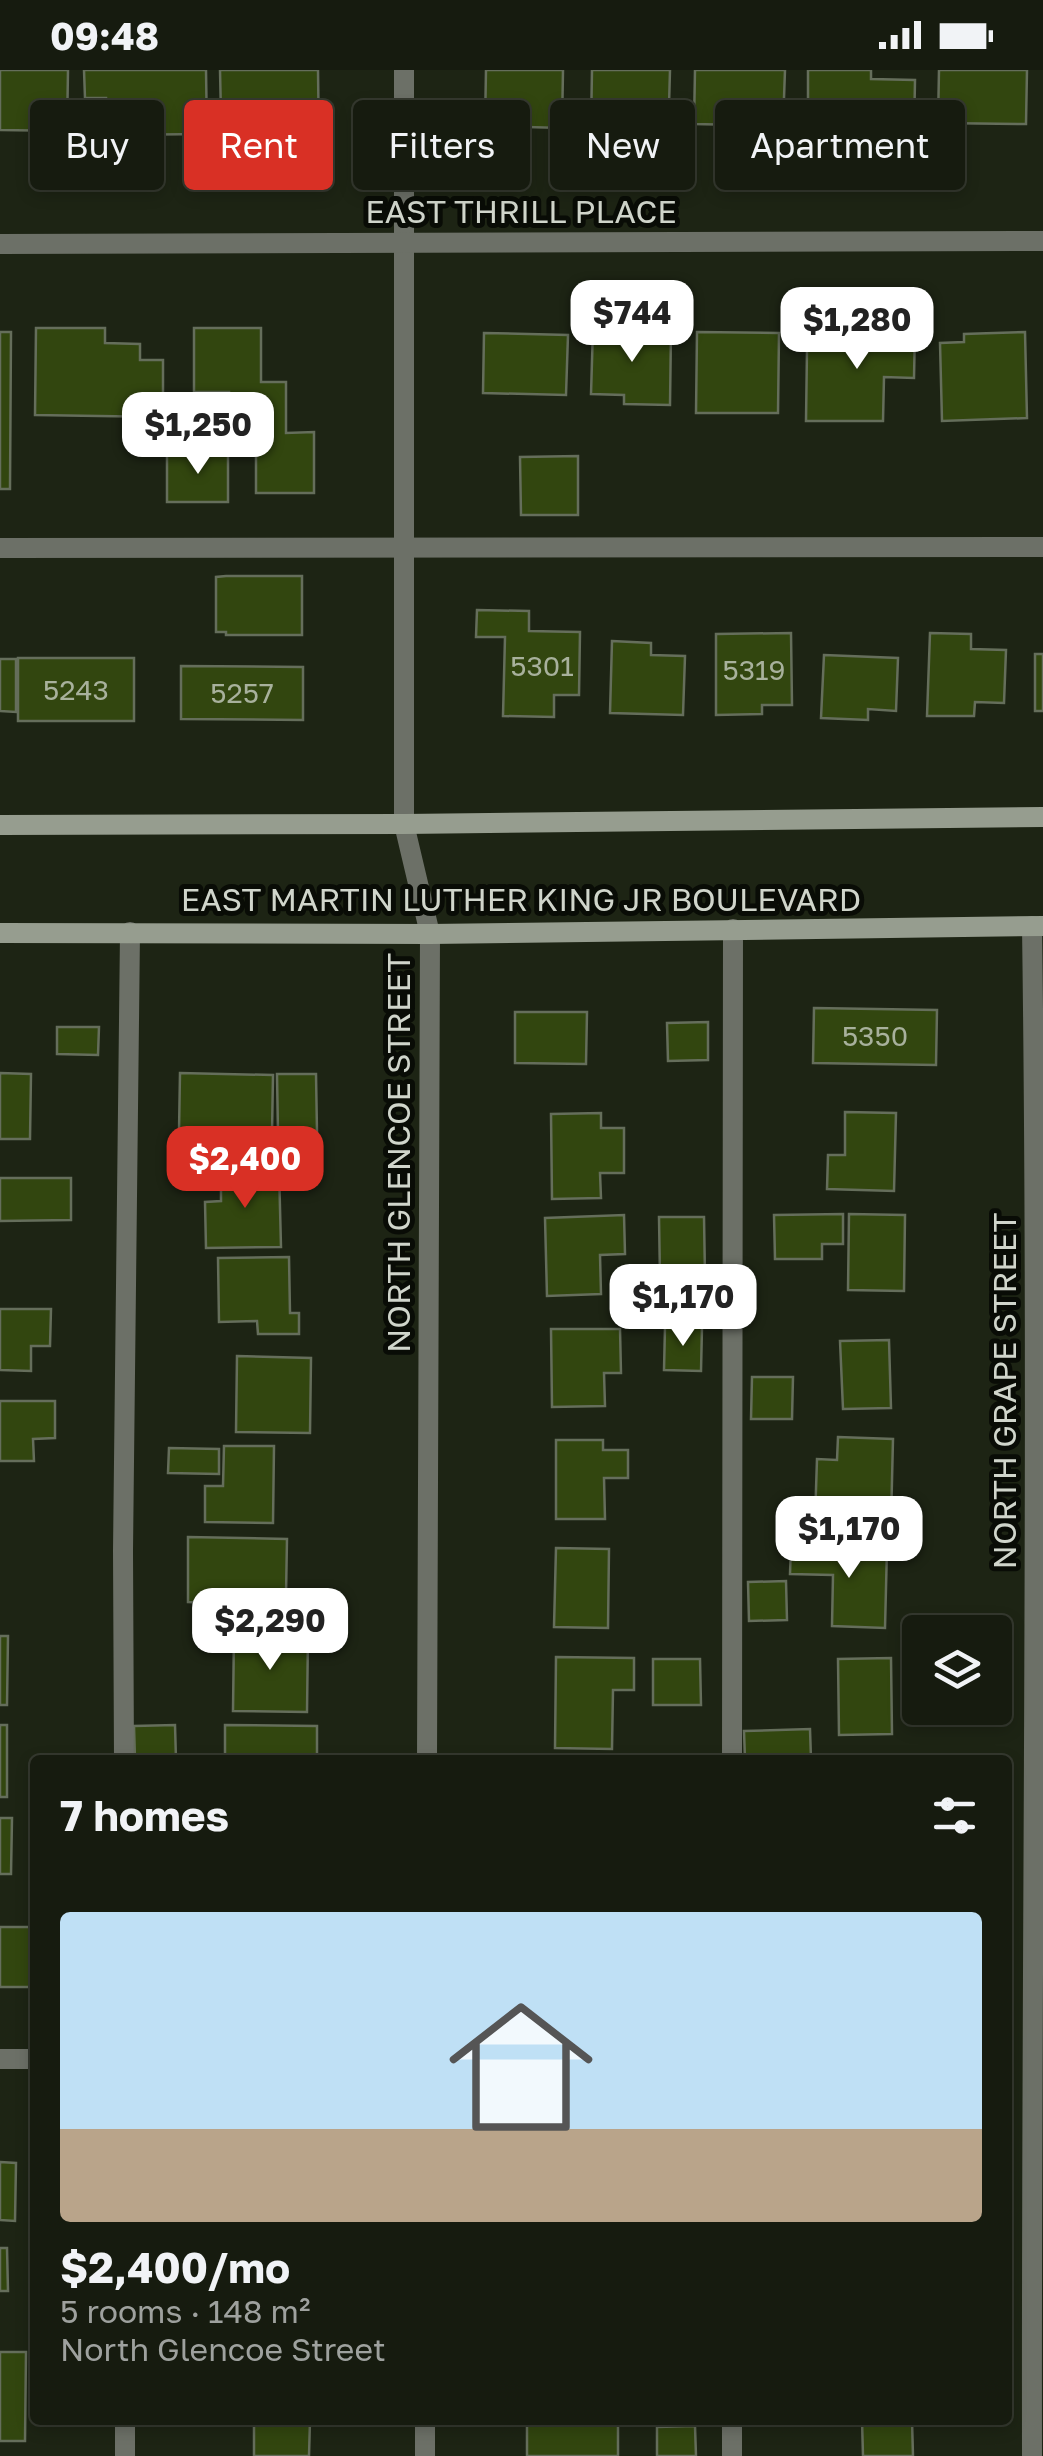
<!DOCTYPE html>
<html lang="en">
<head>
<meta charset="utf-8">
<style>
	:root { --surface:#161b0f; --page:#1f2418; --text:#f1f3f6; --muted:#9ea19e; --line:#35392f; --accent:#d93025 }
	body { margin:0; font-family:"Golos Text",sans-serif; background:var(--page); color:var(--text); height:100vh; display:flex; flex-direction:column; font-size:38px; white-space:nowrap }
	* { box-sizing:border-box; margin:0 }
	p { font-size:32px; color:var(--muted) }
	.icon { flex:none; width:55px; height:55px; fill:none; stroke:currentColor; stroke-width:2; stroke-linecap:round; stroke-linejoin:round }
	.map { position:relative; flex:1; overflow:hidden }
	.details { position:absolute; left:30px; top:1685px; width:982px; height:670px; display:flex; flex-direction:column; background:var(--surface); border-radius:10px; box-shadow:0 5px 15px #0003,0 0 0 2px var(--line) }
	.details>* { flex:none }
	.guide { position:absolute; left:30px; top:30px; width:985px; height:90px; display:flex; gap:20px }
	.tools { position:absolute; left:902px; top:1545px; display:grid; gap:20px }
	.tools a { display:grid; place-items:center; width:110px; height:110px; border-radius:10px; background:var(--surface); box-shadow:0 5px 15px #0003,0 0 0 2px var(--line); font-size:50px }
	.price { position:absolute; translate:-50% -85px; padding:0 22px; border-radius:20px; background:#fff; color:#222; font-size:32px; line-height:65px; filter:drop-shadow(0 2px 5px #0008) }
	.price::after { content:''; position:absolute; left:50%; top:60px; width:30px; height:22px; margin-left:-15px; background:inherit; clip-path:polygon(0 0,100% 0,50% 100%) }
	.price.selected { background:var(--accent); color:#fff }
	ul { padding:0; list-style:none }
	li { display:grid; align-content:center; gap:20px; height:530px; padding:0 30px }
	li span { display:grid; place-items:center; height:310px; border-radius:10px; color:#555 }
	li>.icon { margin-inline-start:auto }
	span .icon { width:180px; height:180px; fill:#fffc; stroke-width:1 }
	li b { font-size:42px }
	h2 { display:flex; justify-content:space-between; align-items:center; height:120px; padding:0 30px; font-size:42px }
	.chip { padding:0 35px; border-radius:10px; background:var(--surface); box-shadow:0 5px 15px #0003,0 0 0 2px var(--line); font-size:35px; line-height:90px }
	.chip.selected { background:var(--accent); color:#fff }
	.status { display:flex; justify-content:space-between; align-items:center; height:70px; padding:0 50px; background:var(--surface); direction:ltr }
	.status svg { height:28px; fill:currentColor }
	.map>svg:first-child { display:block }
</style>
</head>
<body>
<div class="status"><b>09:48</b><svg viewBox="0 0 49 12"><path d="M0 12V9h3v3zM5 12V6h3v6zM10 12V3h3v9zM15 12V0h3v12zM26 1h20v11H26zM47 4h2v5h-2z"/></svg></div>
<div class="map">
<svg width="1043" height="2386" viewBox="0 0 1043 2386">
	<rect width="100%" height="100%" fill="#1d2414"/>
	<g fill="#32460f" stroke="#656e5b" stroke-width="2.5">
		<polygon points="0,0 68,0 67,61 0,60"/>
		<polygon points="84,0 206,0 207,64 106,65 106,28 85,28"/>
		<polygon points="220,0 318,0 319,77 275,78 274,61 244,61 244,45 221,45"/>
		<polygon points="486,0 563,0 562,58 485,56"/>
		<polygon points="592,0 670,0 669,36 644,36 644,59 591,57"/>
		<polygon points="695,0 785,0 783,56 694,54"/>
		<polygon points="808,0 871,0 871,9 915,10 914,64 833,63 833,36 808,36"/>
		<polygon points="939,0 1027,0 1026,54 938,53"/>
		<polygon points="831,256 915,258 914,308 884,307 883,351 806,351 807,280 831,280"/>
		<polygon points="36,258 105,258 105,273 140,274 140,290 163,290 163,347 35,345"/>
		<polygon points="194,258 261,258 261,312 286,312 286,363 314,362 314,423 256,423 256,372 229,372 229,322 194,322"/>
		<polygon points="593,258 671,260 670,335 624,334 624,325 591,324"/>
		<polygon points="0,262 11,262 10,419 0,419"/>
		<polygon points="697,262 779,263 778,343 696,343"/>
		<polygon points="1025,262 1027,348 942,351 940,273 964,272 964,264"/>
		<polygon points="484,263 568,265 566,325 483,323"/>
		<rect x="167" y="382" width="61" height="50"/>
		<polygon points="578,386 578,445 521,445 520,387"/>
		<polygon points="226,506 302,506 302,565 226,565 226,562 216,562 216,507"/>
		<polygon points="477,540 529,541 529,561 580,562 579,625 554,625 554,647 503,646 505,567 476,567"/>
		<polygon points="791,563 792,635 762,635 762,644 716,645 716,564"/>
		<polygon points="930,563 971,564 971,579 1006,580 1004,633 975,632 974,646 927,646"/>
		<polygon points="612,571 651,573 651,585 685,586 683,645 610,643"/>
		<rect x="1035" y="584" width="8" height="57"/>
		<polygon points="824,585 898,588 896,641 868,639 868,650 821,648"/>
		<rect x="18" y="588" width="116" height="63"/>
		<polygon points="0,589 16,589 16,642 0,641"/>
		<polygon points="181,596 303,597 303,650 181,649"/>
		<polygon points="814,938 937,940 936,995 813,993"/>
		<polygon points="515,942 587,942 586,994 515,993"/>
		<polygon points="708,952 708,990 668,991 667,953"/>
		<polygon points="57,957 99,957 98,985 57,984"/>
		<polygon points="0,1003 31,1004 30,1069 0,1069"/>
		<polygon points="180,1003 273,1005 272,1063 179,1062"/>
		<polygon points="277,1004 316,1004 317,1062 278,1063"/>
		<polygon points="845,1042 896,1043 894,1121 827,1119 828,1085 845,1085"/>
		<polygon points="601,1043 601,1058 624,1058 624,1103 600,1103 601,1128 552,1129 551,1044"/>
		<polygon points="279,1099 281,1177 206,1178 205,1132 221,1131 221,1100"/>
		<polygon points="0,1108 71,1108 71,1150 0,1151"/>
		<polygon points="843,1144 843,1174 822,1174 822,1189 775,1189 774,1145"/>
		<polygon points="849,1144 905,1145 904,1221 848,1220"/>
		<polygon points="624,1145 625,1184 600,1185 601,1224 547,1226 545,1148"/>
		<polygon points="659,1147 704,1147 705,1207 660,1208"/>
		<polygon points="289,1187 290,1243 299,1243 299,1264 258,1264 257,1251 219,1252 218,1188"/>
		<polygon points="0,1239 51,1239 50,1276 31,1276 31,1301 0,1300"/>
		<polygon points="665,1257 702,1257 701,1301 664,1300"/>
		<polygon points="551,1259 620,1259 621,1303 604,1303 605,1336 552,1337"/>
		<polygon points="889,1270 891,1338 843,1339 840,1271"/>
		<polygon points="237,1286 311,1288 310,1363 236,1362"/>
		<polygon points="752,1307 793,1307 792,1349 751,1349"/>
		<polygon points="0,1331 55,1331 55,1368 33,1369 34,1391 0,1391"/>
		<polygon points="838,1367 893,1369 891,1452 815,1450 817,1389 837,1390"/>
		<polygon points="556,1370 603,1370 603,1380 628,1380 628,1408 604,1408 605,1449 556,1449"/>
		<polygon points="224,1376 274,1376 273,1453 205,1452 205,1416 223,1416"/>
		<polygon points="169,1378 219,1379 219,1404 168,1403"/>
		<polygon points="188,1467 287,1469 286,1525 317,1526 316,1550 217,1548 217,1533 188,1532"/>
		<polygon points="791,1475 887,1478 885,1558 832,1556 833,1505 790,1504"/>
		<polygon points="556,1478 609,1479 608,1558 554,1557"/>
		<polygon points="786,1511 787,1550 749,1551 748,1512"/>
		<polygon points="234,1563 308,1564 307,1642 233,1641"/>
		<polygon points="0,1566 8,1566 7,1635 0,1635"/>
		<polygon points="556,1587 634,1588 634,1620 613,1620 612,1679 555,1678"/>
		<polygon points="891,1588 892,1664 839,1665 838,1589"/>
		<polygon points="653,1589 700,1589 701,1635 653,1635"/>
		<rect x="0" y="1655" width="7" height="72"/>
		<polygon points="175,1655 176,1690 135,1690 134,1656"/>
		<polygon points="225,1655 317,1656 317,1690 225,1690"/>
		<polygon points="810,1659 811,1689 745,1690 744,1661"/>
		<polygon points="0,1748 12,1748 11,1804 0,1804"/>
		<rect x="0" y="1857" width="35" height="60"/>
		<polygon points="0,2092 16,2093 15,2151 0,2150"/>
		<polygon points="0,2178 7,2178 8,2221 0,2221"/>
		<polygon points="0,2282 26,2282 25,2371 0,2371"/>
		<polygon points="254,2350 310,2350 309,2386 254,2386"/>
		<polygon points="546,2350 618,2350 618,2386 527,2386 527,2352 546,2352"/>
		<polygon points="862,2350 912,2350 913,2386 863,2386"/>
		<polygon points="695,2356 696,2386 657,2386 657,2357"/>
	</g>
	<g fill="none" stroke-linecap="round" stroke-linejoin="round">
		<g stroke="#6c7067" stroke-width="20">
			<polyline points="0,478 1043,477"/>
			<polyline points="124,1690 123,1481 130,862"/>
			<polyline points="732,1690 733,859"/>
			<polyline points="125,2350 125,2386"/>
			<polyline points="732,2386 732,2350"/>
		</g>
		<g stroke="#6c7067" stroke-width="20">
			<polyline points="404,0 404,754 430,864 427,1690"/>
			<polyline points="0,174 1043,171"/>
			<polyline points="0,1989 35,1989"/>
			<polyline points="425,2386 425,2350"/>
			<path d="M1032 2386C1031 1876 1039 1366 1032 856"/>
		</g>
		<g stroke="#969d8f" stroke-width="20">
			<polyline points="0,755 404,754 1043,747"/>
			<polyline points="0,863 430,864 1043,856"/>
		</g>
	</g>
	<g text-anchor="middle" stroke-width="10" stroke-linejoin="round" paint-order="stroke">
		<g font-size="28" fill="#a8b19c">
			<text x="542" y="606">5301</text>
			<text x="754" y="610">5319</text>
			<text x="76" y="630">5243</text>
			<text x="242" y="633">5257</text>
			<text x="875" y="976">5350</text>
		</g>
		<g font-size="32" fill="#d0d5cb" stroke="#090c06">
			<text x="521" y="153">EAST THRILL PLACE</text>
			<text x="521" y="841">EAST MARTIN LUTHER KING JR BOULEVARD</text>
			<text transform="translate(399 1083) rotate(-90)" y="11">NORTH GLENCOE STREET</text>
			<text transform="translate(1005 1321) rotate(-90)" y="11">NORTH GRAPE STREET</text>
		</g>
	</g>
</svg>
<div class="tools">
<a><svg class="icon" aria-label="layers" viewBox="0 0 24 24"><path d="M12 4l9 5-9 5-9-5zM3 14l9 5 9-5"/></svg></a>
</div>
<b class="price" style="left:632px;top:295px">$744</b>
<b class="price" style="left:857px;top:302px">$1,280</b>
<b class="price" style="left:198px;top:407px">$1,250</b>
<b class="price selected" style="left:245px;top:1141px">$2,400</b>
<b class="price" style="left:683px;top:1279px">$1,170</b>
<b class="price" style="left:849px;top:1511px">$1,170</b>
<b class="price" style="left:270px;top:1603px">$2,290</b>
<div class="guide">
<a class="chip">Buy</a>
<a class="chip selected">Rent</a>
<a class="chip">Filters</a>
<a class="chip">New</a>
<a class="chip">Apartment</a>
</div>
<section class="details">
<h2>7 homes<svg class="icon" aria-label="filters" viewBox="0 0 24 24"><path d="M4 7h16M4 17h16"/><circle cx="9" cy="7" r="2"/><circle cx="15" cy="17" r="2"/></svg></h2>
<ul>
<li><span style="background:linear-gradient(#bfe0f5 70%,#b9a48a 0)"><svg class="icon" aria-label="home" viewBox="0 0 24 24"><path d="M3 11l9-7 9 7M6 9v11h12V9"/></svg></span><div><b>$2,400/mo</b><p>5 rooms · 148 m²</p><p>North Glencoe Street</p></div></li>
</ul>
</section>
</div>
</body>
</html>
